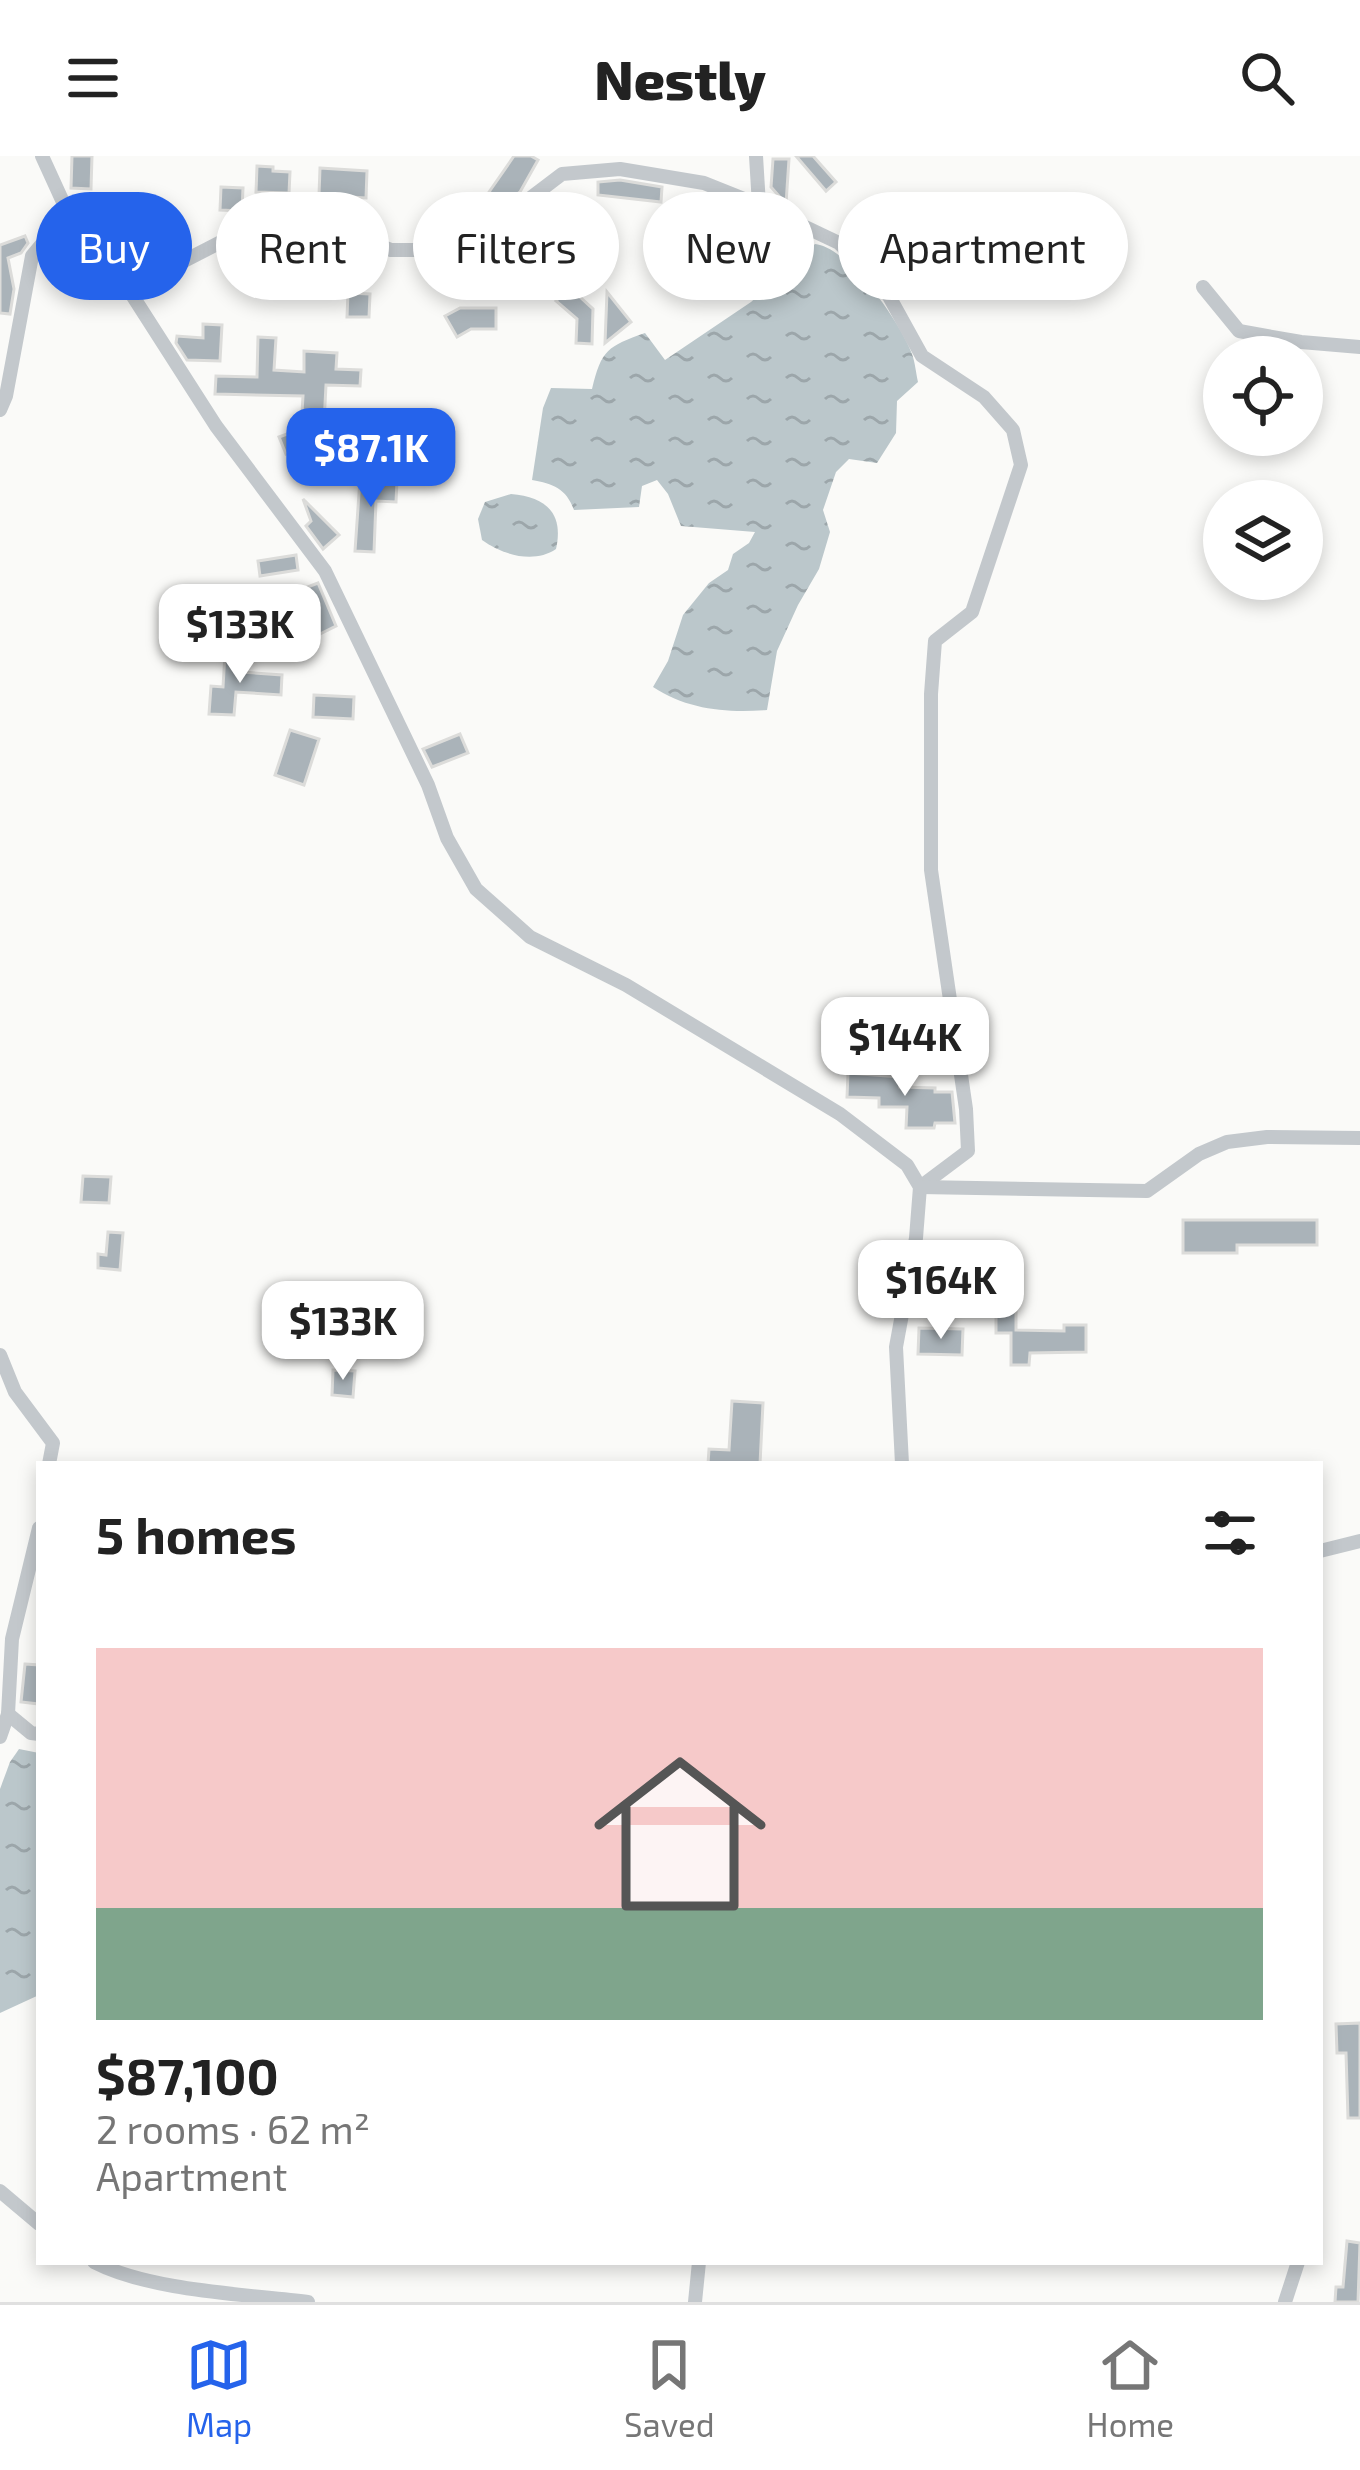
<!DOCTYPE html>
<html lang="en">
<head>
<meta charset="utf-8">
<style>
	:root { --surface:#fff; --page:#f6f6f6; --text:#222; --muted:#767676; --line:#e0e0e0; --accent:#2563eb }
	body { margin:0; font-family:"Exo 2",sans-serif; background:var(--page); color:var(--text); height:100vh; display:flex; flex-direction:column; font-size:45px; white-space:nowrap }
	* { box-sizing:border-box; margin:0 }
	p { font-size:39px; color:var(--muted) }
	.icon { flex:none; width:66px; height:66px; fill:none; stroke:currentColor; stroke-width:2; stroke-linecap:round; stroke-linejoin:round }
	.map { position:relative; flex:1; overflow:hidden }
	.drawer { position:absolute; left:36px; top:1305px; width:1287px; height:804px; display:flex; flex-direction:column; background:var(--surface); border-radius:0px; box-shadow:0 6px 18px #0003 }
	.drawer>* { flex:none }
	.guide { position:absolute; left:36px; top:36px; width:1290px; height:108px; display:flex; gap:24px }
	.tools { position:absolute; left:1203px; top:180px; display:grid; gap:24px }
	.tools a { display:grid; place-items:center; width:120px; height:120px; border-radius:50%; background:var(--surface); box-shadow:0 6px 18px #0003; font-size:60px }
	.price { position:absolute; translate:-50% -102px; padding:0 27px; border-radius:24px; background:#fff; color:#222; font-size:39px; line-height:78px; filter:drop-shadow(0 3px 6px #0008) }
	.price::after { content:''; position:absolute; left:50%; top:72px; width:36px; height:27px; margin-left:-18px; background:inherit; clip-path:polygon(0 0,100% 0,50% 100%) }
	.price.selected { background:var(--accent); color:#fff }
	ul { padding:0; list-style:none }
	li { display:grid; align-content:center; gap:24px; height:636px; padding:0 60px }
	li span { display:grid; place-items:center; height:372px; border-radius:0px; color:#555 }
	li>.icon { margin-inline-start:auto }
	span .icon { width:216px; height:216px; fill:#fffc; stroke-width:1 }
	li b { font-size:51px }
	h2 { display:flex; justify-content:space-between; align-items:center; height:144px; padding:0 60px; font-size:51px }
	.chip { padding:0 42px; border-radius:54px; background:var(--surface); box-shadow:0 6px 18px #0003; font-size:42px; line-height:108px }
	.chip.selected { background:var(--accent); color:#fff }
	header { display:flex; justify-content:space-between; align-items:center; height:156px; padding:0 60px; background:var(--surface); font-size:54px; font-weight:800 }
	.tabs { display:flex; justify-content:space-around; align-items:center; height:168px; border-top:3px solid var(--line); background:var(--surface); font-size:33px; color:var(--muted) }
	.tabs a { display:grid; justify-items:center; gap:6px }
	.tabs .selected { color:var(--accent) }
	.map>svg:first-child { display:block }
</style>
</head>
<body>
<header><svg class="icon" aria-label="menu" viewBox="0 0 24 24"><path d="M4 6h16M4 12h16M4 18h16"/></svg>Nestly<svg class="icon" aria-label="search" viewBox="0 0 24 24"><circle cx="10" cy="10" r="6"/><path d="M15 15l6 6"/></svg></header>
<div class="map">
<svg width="1360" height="2146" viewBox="0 0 1360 2146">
	<defs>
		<pattern id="water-ripples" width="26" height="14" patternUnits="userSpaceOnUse" patternTransform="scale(3)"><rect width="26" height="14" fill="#bbc7cb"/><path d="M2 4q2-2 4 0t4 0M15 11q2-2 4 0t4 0" fill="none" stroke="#9ca6aa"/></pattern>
	</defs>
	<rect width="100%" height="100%" fill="#fafaf8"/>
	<g fill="url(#water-ripples)">
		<path d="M815 88C848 91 901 167 912 198 915 206 916 217 918 226L897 245 896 277 877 307 849 303 836 316 823 354 830 376 819 413 798 449 777 495 767 554C727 557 688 554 653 531L668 505 683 459 709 427 728 414 733 398 749 387 755 376 681 370 668 338 657 324 642 330 639 351 574 354C566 332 553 328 532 324L543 252 551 232 592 233C601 194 608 190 645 177L665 204 751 146Z"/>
		<path d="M511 338C546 341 564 357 556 393 534 408 503 399 482 384L478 363 485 346Z"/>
		<polygon points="19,1593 39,1597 39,1839 0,1857 0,1633 10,1606"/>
	</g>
	<g fill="#aab3b9" stroke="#dcdcda" stroke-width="3">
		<polygon points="72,0 92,0 91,33 71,32"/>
		<polygon points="514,0 531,0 538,4 520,36 505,47 489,36"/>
		<polygon points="796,0 813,0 836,26 826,35"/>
		<polygon points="773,3 789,3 786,48 771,31"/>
		<polygon points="257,10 273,11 273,15 290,16 289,37 256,36"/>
		<polygon points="320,12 367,15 366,42 336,40 336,63 279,59 280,38 319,39"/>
		<polygon points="620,24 662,31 661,46 598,39 598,26"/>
		<polygon points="221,31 243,32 242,55 220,54"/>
		<polygon points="696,45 714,45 714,69 727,92 756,130 742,141 717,108 720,106 696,71"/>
		<polygon points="25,80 28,87 21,97 8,102 14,133 10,158 0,157 0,89"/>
		<polygon points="569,131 593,153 592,188 576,187 577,163 556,145"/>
		<polygon points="607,136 631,166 605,187"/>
		<polygon points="348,137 370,138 369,161 347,161"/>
		<polygon points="460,152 496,152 496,173 471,173 457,181 445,160"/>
		<polygon points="203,168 222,169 220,205 187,204 176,187 177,180 203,182"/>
		<polygon points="258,181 276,182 274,214 304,216 304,195 337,197 336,213 361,214 360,230 326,229 324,268 378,265 378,281 371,281 371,320 332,318 333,298 313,300 312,289 286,298 279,281 301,273 303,240 215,238 216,220 257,221"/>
		<polygon points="360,323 397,325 396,346 376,345 374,396 355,395"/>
		<polygon points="303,343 339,379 323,393 306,370 311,365"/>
		<polygon points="296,399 298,414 260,420 258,405"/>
		<polygon points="318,427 336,470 306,485 311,496 298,501 286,475 270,484 255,460 286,444 284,440"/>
		<polygon points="225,498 243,499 242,516 282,519 281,539 236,536 234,559 209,558 211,530 223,531"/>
		<polygon points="314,539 354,541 353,563 313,561"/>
		<polygon points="290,574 319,583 304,629 275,619"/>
		<polygon points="460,578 468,597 432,611 423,593"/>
		<polygon points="867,846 892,847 891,866 905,867 904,880 866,879"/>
		<polygon points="848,917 900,921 900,931 935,932 935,936 952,936 955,967 935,967 934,972 906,972 907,951 879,951 879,942 847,941"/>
		<polygon points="83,1020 111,1021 109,1047 81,1046"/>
		<polygon points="1183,1064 1317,1064 1317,1089 1237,1089 1237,1097 1183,1097"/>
		<polygon points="108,1076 123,1077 120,1114 98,1112 98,1098 106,1099"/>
		<polygon points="996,1138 1016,1138 1016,1174 1064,1175 1064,1169 1086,1169 1086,1196 1030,1197 1029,1209 1011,1209 1011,1177 996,1177"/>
		<polygon points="919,1172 963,1173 962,1199 918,1198"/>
		<polygon points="333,1214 355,1215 353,1241 332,1239"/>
		<polygon points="732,1245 763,1247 760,1308 708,1308 709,1293 729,1294"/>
		<polygon points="25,1508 39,1509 39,1548 21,1546"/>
		<polygon points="1360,1867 1360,1962 1348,1962 1346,1897 1337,1897 1336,1868"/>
		<polygon points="1347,2085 1360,2087 1358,2146 1335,2146 1336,2131 1343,2131"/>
	</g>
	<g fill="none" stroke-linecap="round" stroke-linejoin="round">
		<g stroke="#c3c8cc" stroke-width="14">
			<polyline points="42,0 68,57 118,117 216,270 325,415 428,629 447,682 476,733 530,781 626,829 840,958 907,1009 920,1031 916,1082 896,1191 902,1308"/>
			<polyline points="756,0 759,49"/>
			<polyline points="118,117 147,124 219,87 285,69 344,75 391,94 462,94 562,18 620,13 704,27 759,49 839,87 885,133 922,200 984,241 1013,274 1021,309 972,456 935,485 931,538 931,714 966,953 968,995 920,1031"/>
			<polyline points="1203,131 1239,175 1301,186 1360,191"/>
			<polyline points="0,254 6,240 32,100 68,57"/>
			<polyline points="920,1031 1147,1035 1199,998 1227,986 1267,981 1360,982"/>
			<polyline points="0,1199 15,1236 53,1287 49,1308"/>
			<polyline points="1320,1395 1360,1385"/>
			<polyline points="8,1558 31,1577 39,1578"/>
			<polyline points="0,1581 8,1558 12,1483 39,1372"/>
			<polyline points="0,2035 39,2068"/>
			<path d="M94 2106C150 2135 245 2138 308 2146"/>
			<polyline points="695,2146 699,2106"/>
			<polyline points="1285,2146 1298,2106"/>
		</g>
	</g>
</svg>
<div class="tools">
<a><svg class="icon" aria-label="locate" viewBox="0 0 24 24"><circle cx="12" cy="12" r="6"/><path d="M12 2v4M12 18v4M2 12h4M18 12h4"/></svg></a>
<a><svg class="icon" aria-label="layers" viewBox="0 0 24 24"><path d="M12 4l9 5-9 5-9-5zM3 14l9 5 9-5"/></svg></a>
</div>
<b class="price selected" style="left:371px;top:354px">$87.1K</b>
<b class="price" style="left:240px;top:530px">$133K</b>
<b class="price" style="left:905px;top:943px">$144K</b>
<b class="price" style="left:941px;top:1186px">$164K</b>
<b class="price" style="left:343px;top:1227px">$133K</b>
<div class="guide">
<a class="chip selected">Buy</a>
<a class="chip">Rent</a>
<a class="chip">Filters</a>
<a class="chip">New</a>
<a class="chip">Apartment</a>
</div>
<section class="drawer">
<h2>5 homes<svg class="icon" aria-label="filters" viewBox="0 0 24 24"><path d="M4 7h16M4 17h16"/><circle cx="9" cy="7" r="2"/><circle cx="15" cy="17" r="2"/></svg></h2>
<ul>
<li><span style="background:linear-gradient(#f6c9c9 70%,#7fa58c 0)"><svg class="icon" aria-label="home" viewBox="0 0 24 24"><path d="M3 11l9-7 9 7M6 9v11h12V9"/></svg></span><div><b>$87,100</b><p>2 rooms · 62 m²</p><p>Apartment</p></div></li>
</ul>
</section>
</div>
<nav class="tabs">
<a class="selected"><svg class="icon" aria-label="map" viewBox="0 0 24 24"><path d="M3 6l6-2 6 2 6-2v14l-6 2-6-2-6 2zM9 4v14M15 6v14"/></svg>Map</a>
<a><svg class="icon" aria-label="saved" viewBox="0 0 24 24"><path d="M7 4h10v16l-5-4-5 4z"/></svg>Saved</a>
<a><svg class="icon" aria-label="home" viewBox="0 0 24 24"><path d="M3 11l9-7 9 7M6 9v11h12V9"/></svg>Home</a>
</nav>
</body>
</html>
